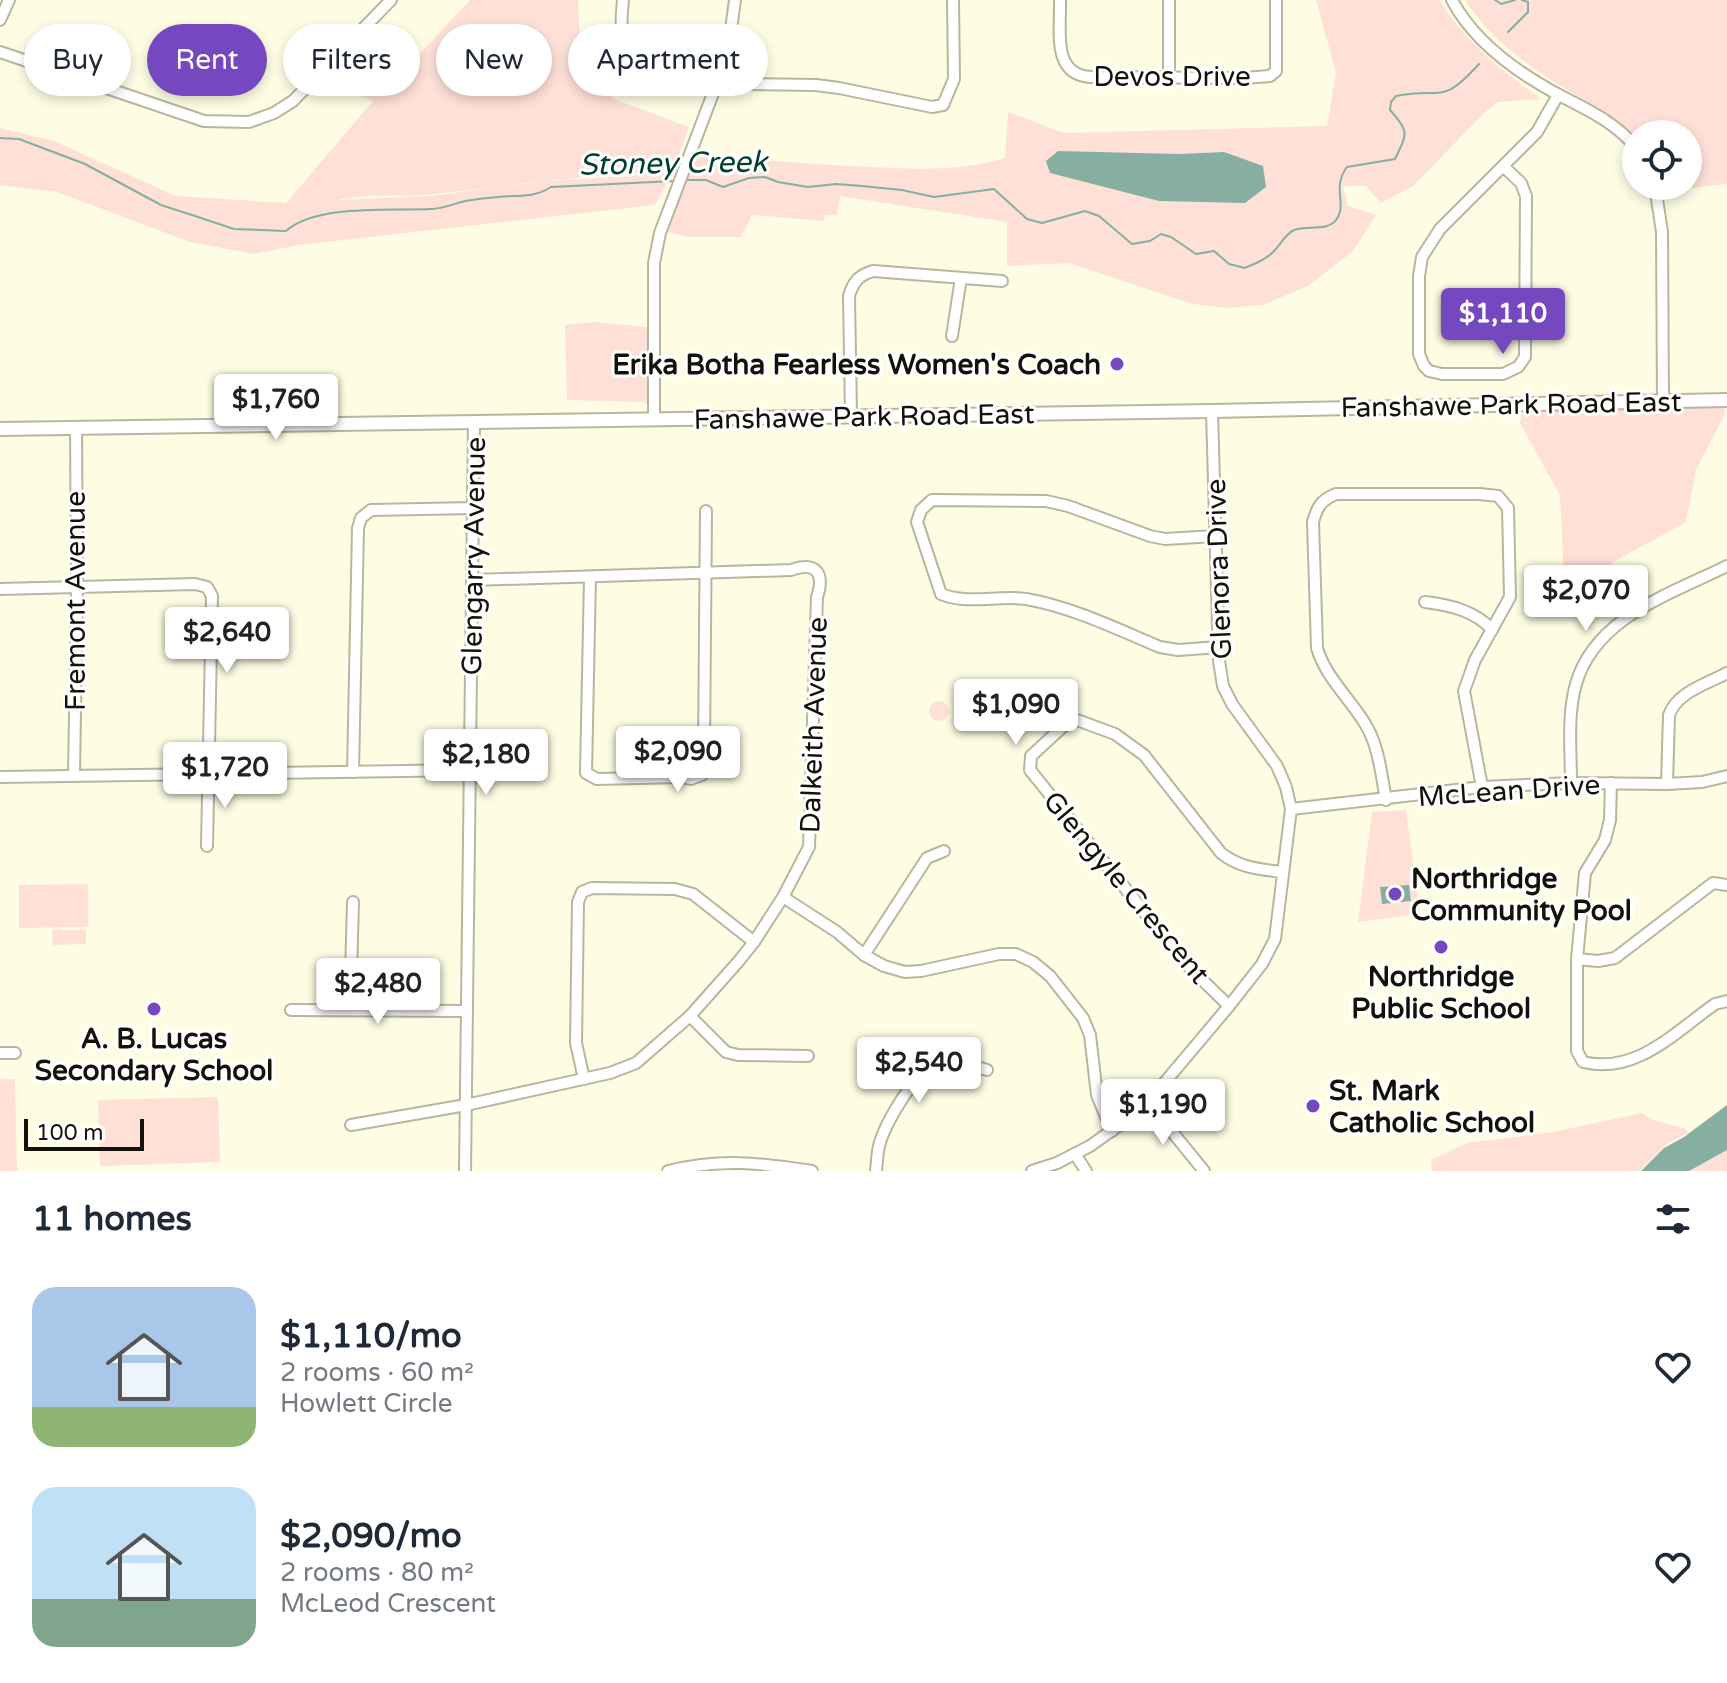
<!DOCTYPE html>
<html lang="en">
<head>
<meta charset="utf-8">
<style>
	:root { --surface:#fff; --page:#f2f2f3; --text:#1f2937; --muted:#747a83; --accent:#7548c0 }
	body { margin:0; font-family:"Varela Round",sans-serif; background:var(--page); color:var(--text); height:100vh; display:flex; flex-direction:column; font-size:30px; white-space:nowrap }
	* { box-sizing:border-box; margin:0 }
	p { font-size:26px; color:var(--muted) }
	.icon { flex:none; width:44px; height:44px; fill:none; stroke:currentColor; stroke-width:2; stroke-linecap:round; stroke-linejoin:round }
	.map { position:relative; height:1171px; overflow:hidden }
	.sheet { display:flex; flex-direction:column; background:var(--surface); flex:1 }
	.sheet>* { flex:none }
	.banner { position:absolute; left:24px; top:24px; width:800px; height:72px; display:flex; gap:16px }
	.tools { position:absolute; left:1622px; top:120px; display:grid; gap:16px }
	.tools a { display:grid; place-items:center; width:80px; height:80px; border-radius:50%; background:var(--surface); box-shadow:0 4px 12px #0003; font-size:40px }
	.scale { position:absolute; left:24px; bottom:20px; width:120px; box-sizing:border-box; padding-left:8px; border:4px solid #13120a; border-top:0; font-size:22px; line-height:28px; white-space:nowrap; color:#13120a; -webkit-text-stroke:6px #fff; paint-order:stroke }
	.price { position:absolute; translate:-50% -68px; padding:0 18px; border-radius:8px; background:#fff; color:#222; font-size:26px; line-height:52px; filter:drop-shadow(0 2px 4px #0008) }
	.price::after { content:''; position:absolute; left:50%; top:48px; width:24px; height:18px; margin-left:-12px; background:inherit; clip-path:polygon(0 0,100% 0,50% 100%) }
	.price.current { background:var(--accent); color:#fff }
	ul { padding:0; list-style:none }
	li { display:flex; align-items:center; gap:24px; height:200px; padding:0 32px }
	li span { display:grid; place-items:center; flex:none; width:224px; height:160px; border-radius:24px; color:#555 }
	li>.icon { margin-inline-start:auto }
	span .icon { width:96px; height:96px; fill:#fffc; stroke-width:1 }
	li b { font-size:34px }
	h2 { display:flex; justify-content:space-between; align-items:center; height:96px; padding:0 32px; font-size:34px }
	.chip { padding:0 28px; border-radius:36px; background:var(--surface); box-shadow:0 4px 12px #0003; font-size:28px; line-height:72px }
	.chip.current { background:var(--accent); color:#fff }
	.map>svg:first-child { display:block }
</style>
</head>
<body>
<div class="map">
<svg width="1727" height="1171" viewBox="0 0 1727 1171">
	<rect width="100%" height="100%" fill="#fefde4"/>
	<g fill="#fee0d7" fill-rule="evenodd">
		<path d="M470 0H578L581 67 614 99 689 127 673 171C593 175 514 184 435 194 404 197 367 193 338 200L432 196 522 183 672 173 655 205 299 245 254 254 190 242 57 192 0 185V128L54 141 176 196 286 203 373 101 326 84 364 47 407 67Z"/>
		<path d="M1316 0H1440C1464 42 1503 71 1541 99L1498 102 1485 112 1413 186 1381 203 1366 186H1343L1348 206 1376 215 1353 251 1316 280 1306 287 1262 305 1228 308 1193 304 1069 263 1007 266V222L840 196 837 215H825L824 221 752 215 741 237H688L668 232 697 154C755 159 812 165 870 167 916 169 959 172 1005 158L1008 112 1064 133 1327 126 1336 73ZM1224 152 1080 180 1050 173 1177 154Z"/>
		<path d="M1465 0H1727V184L1663 191 1662 186H1688V134H1636V141C1612 113 1581 99 1551 80 1517 58 1487 34 1465 0Z"/>
		<polygon points="595,322 647,327 650,400 645,405 645,402 567,400 565,325"/>
		<polygon points="1725,407 1724,416 1696,470 1686,522 1617,560 1565,596 1560,495 1520,423 1522,410"/>
		<circle cx="939" cy="711" r="10"/>
		<polygon points="1406,810 1420,914 1358,922 1372,812"/>
		<polygon points="88,884 88,927 19,928 19,885"/>
		<polygon points="52,930 86,930 86,944 53,945"/>
		<polygon points="0,1079 15,1079 17,1171 0,1171"/>
		<polygon points="218,1097 220,1162 100,1166 98,1100"/>
		<polygon points="1642,1113 1650,1119 1686,1129 1688,1133 1668,1143 1639,1171 1432,1171 1431,1160 1467,1143 1553,1132"/>
		<polygon points="1727,1150 1727,1171 1690,1171 1700,1163"/>
	</g>
	<g fill="#86afa1">
		<polygon points="1058,151 1177,154 1224,152 1263,166 1266,187 1245,203 1159,201 1050,173 1046,161"/>
		<polygon points="1409,885 1411,901 1382,904 1380,887"/>
		<polygon points="1727,1105 1727,1150 1689,1171 1641,1171 1664,1148 1684,1137"/>
	</g>
	<g fill="none" stroke-linecap="round" stroke-linejoin="round">
		<g stroke="#86afa1" stroke-width="2">
			<polyline points="1495,0 1501,4 1515,0"/>
			<polyline points="1508,32 1528,12 1528,2 1522,0"/>
			<path d="M0 138 19 139 85 164 161 205 198 217 234 229 286 231C316 204 391 211 431 209 441 209 451 205 461 202 472 199 486 198 498 197 517 195 535 198 551 187L674 181"/>
			<path d="M685 180H706L723 187 749 178 765 177 778 182 808 187 836 184 862 186 902 190 934 197 994 189 1027 219 1042 223 1085 211 1099 216 1132 244 1150 241 1161 234 1171 237 1196 254 1214 251 1229 264 1245 268C1254 264 1265 260 1272 253 1280 246 1284 235 1294 230 1307 225 1327 232 1336 220 1348 204 1331 188 1347 167L1395 159C1407 134 1410 132 1390 110L1391 102 1396 96C1444 87 1441 106 1479 64"/>
		</g>
		<defs>
			<g id="minor">
				<path d="M623 0C622 12 620 26 623 38 628 61 693 79 715 87"/>
				<path d="M1060 0C1061 30 1051 75 1091 77L1245 78 1270 76 1276 71V0"/>
				<path d="M1452 0C1474 42 1518 73 1559 95 1586 109 1617 123 1636 148"/>
				<polyline points="0,20 9,0"/>
				<polyline points="0,52 204,121 249,122 274,113 293,101 391,0"/>
				<polyline points="720,75 749,84 816,85 839,88 932,107 943,105 954,79 953,0"/>
				<polyline points="1169,76 1169,0"/>
				<polyline points="1503,166 1440,229 1422,257 1419,276 1419,354 1424,366 1429,371 1442,374 1503,374 1518,367 1525,357 1526,196 1521,183 1503,166 1537,132 1558,95"/>
				<polyline points="1655,186 1662,232 1663,401"/>
				<polyline points="952,336 961,278"/>
				<path d="M851 416 849 296C853 282 859 275 873 271L1002 281"/>
				<polyline points="654,419 654,263 660,233 720,75 730,37 735,0"/>
				<path d="M1216 536 1165 539 1150 536 1068 506 1046 501 932 500 921 510 917 522 941 594C968 605 998 595 1026 599 1072 607 1117 629 1160 647L1178 650 1219 647"/>
				<polyline points="590,577 586,773 597,779 681,777 691,779 702,775 706,764 704,751 706,511"/>
				<polyline points="0,589 195,584 207,587 212,596 207,846"/>
				<path d="M1425 602C1450 605 1476 611 1492 630"/>
				<polyline points="353,772 358,528 361,518 371,510 474,508"/>
				<polyline points="74,775 77,585 76,427"/>
				<polyline points="0,777 470,770"/>
				<path d="M1571 783C1571 750 1567 715 1576 684 1595 617 1671 594 1727 566"/>
				<path d="M1611 783 1610 820 1605 840 1585 873 1577 959V1051L1583 1062C1636 1075 1675 1032 1715 1004L1727 1001"/>
				<path d="M1667 784 1669 715C1677 692 1707 684 1727 673"/>
				<path d="M1386 800C1381 774 1379 745 1364 722 1349 698 1325 676 1317 648L1313 522C1317 507 1321 500 1336 494H1479L1498 496 1508 508 1510 597 1475 660 1464 691 1482 787"/>
				<polyline points="1291,809 1482,787 1571,783 1667,784 1702,782 1727,776"/>
				<polyline points="783,897 837,932 864,955 884,966 905,972 921,971 999,954 1016,954 1033,962 1050,976 1083,1018 1090,1035 1097,1095 1112,1131"/>
				<polyline points="864,955 927,858 944,851"/>
				<polyline points="1577,959 1598,961 1615,958 1713,883 1727,885"/>
				<path d="M1229 1006 1187 965 1030 770 1031 756 1068 722 1077 720 1115 734 1144 755 1221 853C1240 868 1259 869 1282 872"/>
				<polyline points="350,1009 353,902"/>
				<polyline points="291,1010 467,1011"/>
				<polyline points="690,1016 726,1052 738,1055 808,1056"/>
				<polyline points="0,1053 15,1053"/>
				<polyline points="584,1079 576,1043 578,902 582,892 592,888 675,889 693,894 754,942"/>
				<polyline points="1147,1101 1204,1171"/>
				<path d="M351 1125 466 1105 610 1073 636 1063 690 1016 738 962 754 942 783 897 809 847 817 597C825 573 816 561 791 570L473 580"/>
				<polyline points="1075,1154 1086,1171"/>
				<polyline points="465,1171 474,422"/>
				<path d="M668 1171C723 1158 758 1163 812 1171"/>
				<path d="M876 1171C877 1163 877 1154 879 1146 884 1126 912 1076 931 1068 950 1060 968 1064 987 1070"/>
				<polyline points="1032,1171 1057,1163 1090,1146 1128,1119 1160,1088 1229,1006 1262,964 1275,939 1291,809 1286,787 1277,766 1232,704 1223,686 1219,661 1212,411"/>
			</g>
			<polyline id="major" points="0,429 1212,411 1727,400"/>
		</defs>
		<use href="#minor" stroke="#b8b69f" stroke-width="14"/>
		<use href="#major" stroke="#b8b69f" stroke-width="16"/>
		<use href="#minor" stroke="#fff" stroke-width="10"/>
		<use href="#major" stroke="#fff" stroke-width="12"/>
	</g>
	<g fill="#7548c0" stroke="#fff" stroke-width="3">
		<circle cx="1117" cy="364" r="8"/>
		<circle cx="1395" cy="894" r="8"/>
		<circle cx="1441" cy="947" r="8"/>
		<circle cx="154" cy="1009" r="8"/>
		<circle cx="1313" cy="1106" r="8"/>
	</g>
	<g text-anchor="middle" stroke-width="6" stroke-linejoin="round" paint-order="stroke">
		<g font-size="28" fill="#13120a" stroke="#fff">
			<text x="1172" y="86">Devos Drive</text>
			<text transform="translate(1511 404) rotate(-1)" y="10">Fanshawe Park Road East</text>
			<text transform="translate(864 416) rotate(-1)" y="10">Fanshawe Park Road East</text>
			<text transform="translate(473 556) rotate(-89)" y="10">Glengarry Avenue</text>
			<text transform="translate(1218 569) rotate(-92)" y="10">Glenora Drive</text>
			<text transform="translate(75 601) rotate(-90)" y="10">Fremont Avenue</text>
			<text transform="translate(813 725) rotate(-88)" y="10">Dalkeith Avenue</text>
			<text transform="translate(1509 790) rotate(-4)" y="10">McLean Drive</text>
			<text transform="translate(1127 887) rotate(50)" y="10">Glengyle Crescent</text>
		</g>
		<g font-size="28" font-weight="bold" fill="#13120a" stroke="#fff" text-anchor="start">
			<text x="1101" y="374" text-anchor="end">Erika Botha Fearless Women's Coach</text>
			<text x="1411" y="888">Northridge<tspan x="1411" dy="32">Community Pool</tspan></text>
			<text x="1441" y="986" text-anchor="middle">Northridge<tspan x="1441" dy="32">Public School</tspan></text>
			<text x="154" y="1048" text-anchor="middle">A. B. Lucas<tspan x="154" dy="32">Secondary School</tspan></text>
			<text x="1329" y="1100">St. Mark<tspan x="1329" dy="32">Catholic School</tspan></text>
		</g>
		<g font-size="30" font-style="italic" fill="#003e2f" stroke="#fff">
			<text transform="translate(673 163) rotate(-1)" y="10">Stoney Creek</text>
		</g>
	</g>
</svg>
<div class="tools">
<a><svg class="icon" aria-label="locate" viewBox="0 0 24 24"><circle cx="12" cy="12" r="6"/><path d="M12 2v4M12 18v4M2 12h4M18 12h4"/></svg></a>
</div>
<div class="scale">100 m</div>
<b class="price current" style="left:1503px;top:356px">$1,110</b>
<b class="price" style="left:276px;top:442px">$1,760</b>
<b class="price" style="left:1586px;top:633px">$2,070</b>
<b class="price" style="left:227px;top:675px">$2,640</b>
<b class="price" style="left:1016px;top:747px">$1,090</b>
<b class="price" style="left:678px;top:794px">$2,090</b>
<b class="price" style="left:486px;top:797px">$2,180</b>
<b class="price" style="left:225px;top:810px">$1,720</b>
<b class="price" style="left:378px;top:1026px">$2,480</b>
<b class="price" style="left:919px;top:1105px">$2,540</b>
<b class="price" style="left:1163px;top:1147px">$1,190</b>
<div class="banner">
<a class="chip">Buy</a>
<a class="chip current">Rent</a>
<a class="chip">Filters</a>
<a class="chip">New</a>
<a class="chip">Apartment</a>
</div>
</div>
<section class="sheet">
<h2>11 homes<svg class="icon" aria-label="filters" viewBox="0 0 24 24"><path d="M4 7h16M4 17h16"/><circle cx="9" cy="7" r="2"/><circle cx="15" cy="17" r="2"/></svg></h2>
<ul>
<li><span style="background:linear-gradient(#a9c7e8 75%,#8fb573 0)"><svg class="icon" aria-label="home" viewBox="0 0 24 24"><path d="M3 11l9-7 9 7M6 9v11h12V9"/></svg></span><div><b>$1,110/mo</b><p>2 rooms · 60 m²</p><p>Howlett Circle</p></div><svg class="icon" aria-label="heart" viewBox="0 0 24 24"><path d="M12 20l-8-8c-3-5 5-10 8-4 3-6 11-1 8 4z"/></svg></li>
<li><span style="background:linear-gradient(#bfe0f5 70%,#7fa58c 0)"><svg class="icon" aria-label="home" viewBox="0 0 24 24"><path d="M3 11l9-7 9 7M6 9v11h12V9"/></svg></span><div><b>$2,090/mo</b><p>2 rooms · 80 m²</p><p>McLeod Crescent</p></div><svg class="icon" aria-label="heart" viewBox="0 0 24 24"><path d="M12 20l-8-8c-3-5 5-10 8-4 3-6 11-1 8 4z"/></svg></li>
</ul>
</section>
</body>
</html>
